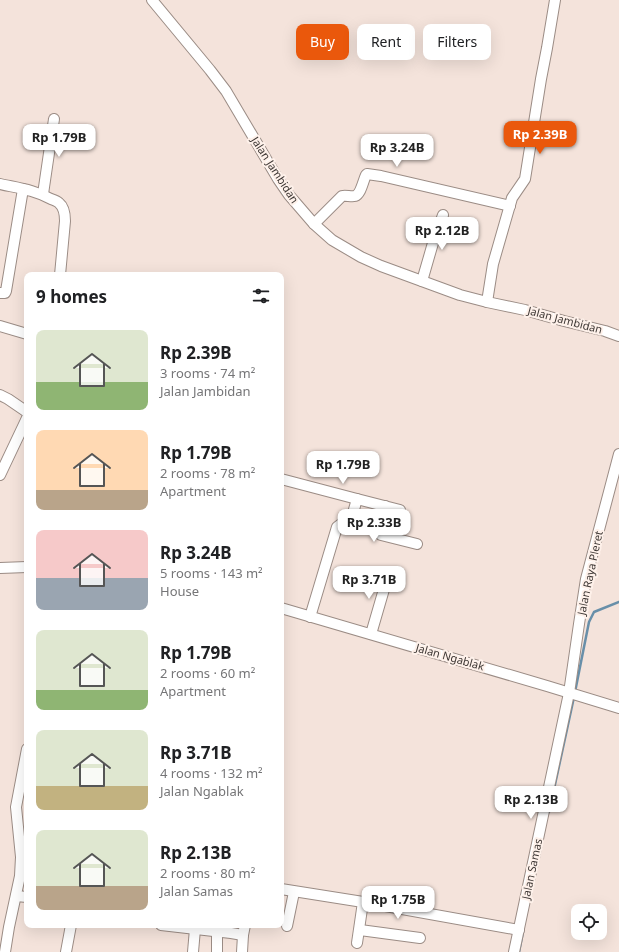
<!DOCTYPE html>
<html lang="en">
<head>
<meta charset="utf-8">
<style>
	:root { --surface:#fff; --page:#f6f6f6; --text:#202124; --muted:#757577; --accent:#ea580c }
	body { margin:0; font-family:"Noto Sans",sans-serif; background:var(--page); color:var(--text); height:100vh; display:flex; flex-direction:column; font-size:15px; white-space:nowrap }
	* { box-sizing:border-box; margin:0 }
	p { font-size:13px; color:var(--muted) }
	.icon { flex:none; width:22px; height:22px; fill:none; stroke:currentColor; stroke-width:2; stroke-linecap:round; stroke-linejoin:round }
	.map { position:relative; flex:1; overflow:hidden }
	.drawer { position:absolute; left:24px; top:272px; width:260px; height:656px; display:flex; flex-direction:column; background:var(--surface); border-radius:8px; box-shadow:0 4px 16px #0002 }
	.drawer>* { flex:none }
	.hud { position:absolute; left:296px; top:24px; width:263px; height:36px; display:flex; gap:8px }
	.fabs { position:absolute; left:571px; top:904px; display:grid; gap:8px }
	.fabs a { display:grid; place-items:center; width:36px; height:36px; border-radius:8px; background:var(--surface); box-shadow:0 4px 16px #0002; font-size:20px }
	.price { position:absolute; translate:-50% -34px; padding:0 9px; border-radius:8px; background:#fff; color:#222; font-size:13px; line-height:26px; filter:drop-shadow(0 1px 2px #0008) }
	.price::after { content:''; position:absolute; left:50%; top:24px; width:12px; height:9px; margin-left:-6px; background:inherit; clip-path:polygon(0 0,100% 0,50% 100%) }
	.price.current { background:var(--accent); color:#fff }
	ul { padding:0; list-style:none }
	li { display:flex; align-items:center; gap:12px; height:100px; padding:0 12px }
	li span { display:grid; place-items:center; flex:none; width:112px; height:80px; border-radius:8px; color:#555 }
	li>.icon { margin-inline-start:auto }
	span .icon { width:48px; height:48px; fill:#fffc; stroke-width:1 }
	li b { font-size:17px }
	h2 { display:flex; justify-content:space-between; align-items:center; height:48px; padding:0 12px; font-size:17px }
	.chip { padding:0 14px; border-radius:8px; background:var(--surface); box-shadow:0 4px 16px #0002; font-size:14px; line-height:36px }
	.chip.current { background:var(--accent); color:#fff }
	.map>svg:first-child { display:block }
</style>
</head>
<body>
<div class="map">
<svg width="619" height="952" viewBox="0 0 619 952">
	<rect width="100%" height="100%" fill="#f4e3db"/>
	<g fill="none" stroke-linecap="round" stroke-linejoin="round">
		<g stroke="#688fa9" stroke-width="2.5">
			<polyline points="575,692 589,622 594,612 619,602"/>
			<polyline points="549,812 574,697"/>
			<polyline points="519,952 523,932"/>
		</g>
		<defs>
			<g id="minor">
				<polyline points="152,0 210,70 226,91 278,179 289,195 314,224 332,240 361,257 381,266 460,295 487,302 525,310 564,321 605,331 619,336"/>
				<path d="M0 184C18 188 35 190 51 199 54 200 57 201 59 203 64 207 65 215 65 221L60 275"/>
				<polyline points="43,194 54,119"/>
				<path d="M314 224 342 196C346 195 351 197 355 196 361 194 363 181 366 175L367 174 381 176 510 206"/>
				<polyline points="422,281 433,243 443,215"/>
				<polyline points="0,293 5,293 6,291 23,189"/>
				<polyline points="487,302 493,264 512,198 525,179 541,79 547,48 555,0"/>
				<polyline points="0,326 27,334"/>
				<polyline points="0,395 8,399 27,412"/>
				<polyline points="0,475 27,418"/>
				<polyline points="281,479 357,499 400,510"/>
				<polyline points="385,506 380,533 381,535 417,544"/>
				<polyline points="0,568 27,567"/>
				<polyline points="281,608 547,686 619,708"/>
				<polyline points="310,617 337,527 341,524 350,520 353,513 357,499"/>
				<polyline points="371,634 389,572"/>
				<polyline points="281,889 363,902 519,930"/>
				<polyline points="16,896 27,897"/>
				<polyline points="161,925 231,933 243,935"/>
				<polyline points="287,926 294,892"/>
				<polyline points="360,930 420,938"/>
				<polyline points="357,943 363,902"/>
				<polyline points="5,952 9,927 20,876 21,857 16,807 27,749"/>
				<polyline points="66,952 71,925"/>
				<polyline points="193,952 195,929"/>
				<polyline points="217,952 217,932"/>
				<polyline points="242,952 243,935 245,925"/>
				<polyline points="514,952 569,693 579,624 586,579 619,454"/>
			</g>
		</defs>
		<use href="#minor" stroke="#9b8c85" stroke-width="12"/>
		<use href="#minor" stroke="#fff" stroke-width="10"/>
	</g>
	<g text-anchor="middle" stroke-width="4" stroke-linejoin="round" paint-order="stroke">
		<g font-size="11" fill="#3d3734" stroke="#fef1ea">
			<text transform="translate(275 170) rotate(57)" y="4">Jalan Jambidan</text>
			<text transform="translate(565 320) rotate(15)" y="4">Jalan Jambidan</text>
			<text transform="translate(590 573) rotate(-78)" y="4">Jalan Raya Pleret</text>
			<text transform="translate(450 657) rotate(16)" y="4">Jalan Ngablak</text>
			<text transform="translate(532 869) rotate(-78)" y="4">Jalan Samas</text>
		</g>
	</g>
</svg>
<div class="fabs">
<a><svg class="icon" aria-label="locate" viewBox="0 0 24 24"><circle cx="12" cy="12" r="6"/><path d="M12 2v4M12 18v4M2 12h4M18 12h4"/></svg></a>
</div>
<b class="price current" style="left:540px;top:155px">Rp 2.39B</b>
<b class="price" style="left:59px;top:158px">Rp 1.79B</b>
<b class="price" style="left:397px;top:168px">Rp 3.24B</b>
<b class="price" style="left:442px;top:251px">Rp 2.12B</b>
<b class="price" style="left:343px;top:485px">Rp 1.79B</b>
<b class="price" style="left:374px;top:543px">Rp 2.33B</b>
<b class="price" style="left:369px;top:600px">Rp 3.71B</b>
<b class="price" style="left:531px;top:820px">Rp 2.13B</b>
<b class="price" style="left:398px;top:920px">Rp 1.75B</b>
<div class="hud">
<a class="chip current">Buy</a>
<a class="chip">Rent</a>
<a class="chip">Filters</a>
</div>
<section class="drawer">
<h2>9 homes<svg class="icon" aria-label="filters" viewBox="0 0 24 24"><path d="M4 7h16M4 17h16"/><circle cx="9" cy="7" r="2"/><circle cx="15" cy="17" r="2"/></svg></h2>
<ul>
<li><span style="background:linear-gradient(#dfe7d0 65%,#8fb573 0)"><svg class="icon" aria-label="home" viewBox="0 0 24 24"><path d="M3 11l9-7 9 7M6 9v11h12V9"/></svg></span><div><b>Rp 2.39B</b><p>3 rooms · 74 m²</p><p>Jalan Jambidan</p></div></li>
<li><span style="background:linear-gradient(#ffd9b3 75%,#b9a48a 0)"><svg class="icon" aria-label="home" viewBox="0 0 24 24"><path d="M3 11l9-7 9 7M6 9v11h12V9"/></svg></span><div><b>Rp 1.79B</b><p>2 rooms · 78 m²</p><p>Apartment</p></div></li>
<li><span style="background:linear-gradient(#f6c9c9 60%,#9aa5b1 0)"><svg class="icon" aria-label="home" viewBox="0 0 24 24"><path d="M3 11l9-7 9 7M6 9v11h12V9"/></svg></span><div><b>Rp 3.24B</b><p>5 rooms · 143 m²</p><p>House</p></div></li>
<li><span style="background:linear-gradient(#dfe7d0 75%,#8fb573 0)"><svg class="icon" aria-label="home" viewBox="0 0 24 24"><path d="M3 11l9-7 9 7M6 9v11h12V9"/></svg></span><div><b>Rp 1.79B</b><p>2 rooms · 60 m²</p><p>Apartment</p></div></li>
<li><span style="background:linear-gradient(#dfe7d0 70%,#c2b280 0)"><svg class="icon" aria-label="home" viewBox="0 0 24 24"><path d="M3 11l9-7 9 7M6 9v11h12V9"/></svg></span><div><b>Rp 3.71B</b><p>4 rooms · 132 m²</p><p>Jalan Ngablak</p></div></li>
<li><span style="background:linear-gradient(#dfe7d0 70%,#b9a48a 0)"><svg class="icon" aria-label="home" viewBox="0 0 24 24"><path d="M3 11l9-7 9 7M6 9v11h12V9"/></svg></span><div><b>Rp 2.13B</b><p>2 rooms · 80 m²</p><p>Jalan Samas</p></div></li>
</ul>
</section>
</div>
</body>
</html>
